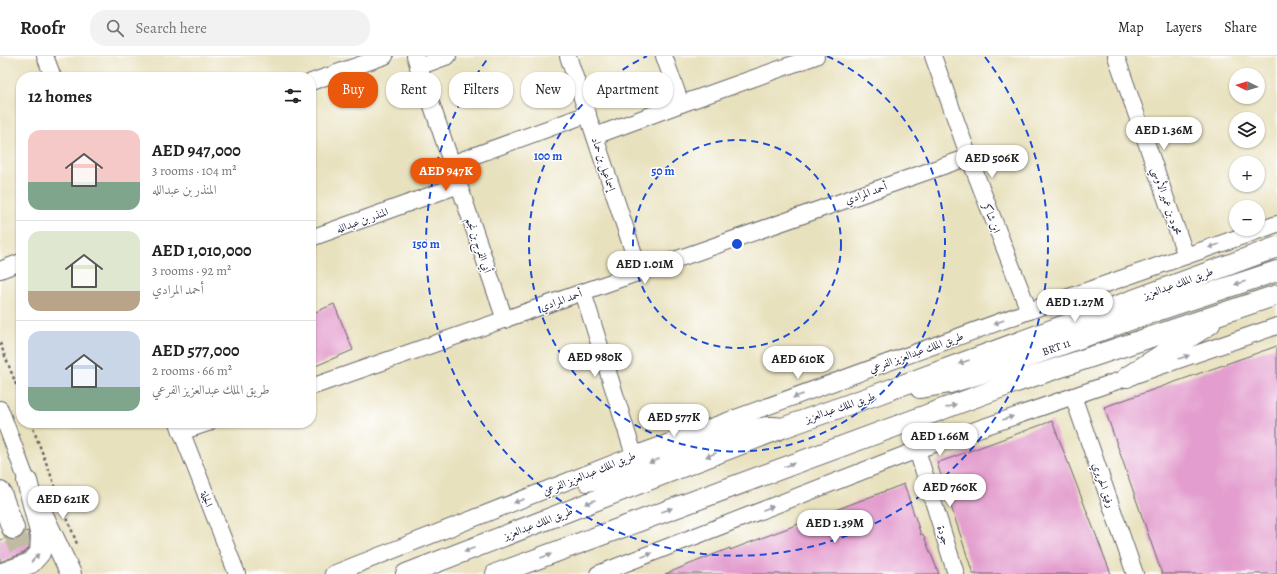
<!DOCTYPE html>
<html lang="en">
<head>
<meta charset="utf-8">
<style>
	:root { --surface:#fff; --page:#f2f2f2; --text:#222; --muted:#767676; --line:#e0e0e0; --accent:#ea580c }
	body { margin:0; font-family:Alegreya,Amiri,serif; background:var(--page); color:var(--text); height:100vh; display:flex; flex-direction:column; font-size:15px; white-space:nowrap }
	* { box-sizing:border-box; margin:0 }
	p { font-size:13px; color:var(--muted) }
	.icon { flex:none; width:22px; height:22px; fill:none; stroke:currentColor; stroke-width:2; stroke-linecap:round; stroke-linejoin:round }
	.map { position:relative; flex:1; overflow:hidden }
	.side { position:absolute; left:16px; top:16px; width:300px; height:356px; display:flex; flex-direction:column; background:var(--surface); border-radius:16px; box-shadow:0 1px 3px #0004 }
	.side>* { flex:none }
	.banner { position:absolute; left:328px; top:16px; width:380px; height:36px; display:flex; gap:8px }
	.needle { width:26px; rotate:275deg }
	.tools { position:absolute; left:1229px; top:12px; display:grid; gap:8px }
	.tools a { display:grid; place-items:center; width:36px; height:36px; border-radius:50%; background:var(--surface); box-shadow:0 1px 3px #0004; font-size:20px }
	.price { position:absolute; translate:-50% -34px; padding:0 9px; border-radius:14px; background:#fff; color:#222; font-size:13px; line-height:26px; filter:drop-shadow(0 1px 2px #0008) }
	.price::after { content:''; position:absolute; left:50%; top:24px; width:12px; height:9px; margin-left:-6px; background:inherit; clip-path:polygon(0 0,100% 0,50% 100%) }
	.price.current { background:var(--accent); color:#fff }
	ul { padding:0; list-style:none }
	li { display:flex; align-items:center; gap:12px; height:100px; padding:0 12px }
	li+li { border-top:1px solid var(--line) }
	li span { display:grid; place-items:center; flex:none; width:112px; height:80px; border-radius:12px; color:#555 }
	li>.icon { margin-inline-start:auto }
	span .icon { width:48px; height:48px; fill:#fffc; stroke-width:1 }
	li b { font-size:17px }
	h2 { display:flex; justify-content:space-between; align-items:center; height:48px; padding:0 12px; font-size:17px }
	.chip { padding:0 14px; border-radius:16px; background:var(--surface); box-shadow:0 1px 3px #0004; font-size:14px; line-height:36px }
	.chip.current { background:var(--accent); color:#fff }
	header { display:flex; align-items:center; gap:24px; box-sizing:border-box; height:56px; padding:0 20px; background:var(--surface); border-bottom:1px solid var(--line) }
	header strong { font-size:19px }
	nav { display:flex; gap:22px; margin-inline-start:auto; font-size:14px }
	.search { width:280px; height:36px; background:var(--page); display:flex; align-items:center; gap:10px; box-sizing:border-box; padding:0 14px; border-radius:16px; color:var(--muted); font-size:15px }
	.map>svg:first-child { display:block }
</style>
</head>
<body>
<header>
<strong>Roofr</strong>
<div class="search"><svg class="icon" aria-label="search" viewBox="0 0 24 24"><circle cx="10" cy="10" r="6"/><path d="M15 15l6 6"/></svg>Search here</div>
<nav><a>Map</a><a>Layers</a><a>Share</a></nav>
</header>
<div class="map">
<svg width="1277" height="518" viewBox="0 0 1277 518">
	<rect width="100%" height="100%" fill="#fff"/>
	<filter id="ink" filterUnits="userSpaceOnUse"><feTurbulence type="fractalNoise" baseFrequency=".025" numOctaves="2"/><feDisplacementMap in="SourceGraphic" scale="8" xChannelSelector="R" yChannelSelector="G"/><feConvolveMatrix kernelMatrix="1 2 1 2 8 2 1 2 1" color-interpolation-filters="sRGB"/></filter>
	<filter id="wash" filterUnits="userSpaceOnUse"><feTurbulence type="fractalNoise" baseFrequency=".012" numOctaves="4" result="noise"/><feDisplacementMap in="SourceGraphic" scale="16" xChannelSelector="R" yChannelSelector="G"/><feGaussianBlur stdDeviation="0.9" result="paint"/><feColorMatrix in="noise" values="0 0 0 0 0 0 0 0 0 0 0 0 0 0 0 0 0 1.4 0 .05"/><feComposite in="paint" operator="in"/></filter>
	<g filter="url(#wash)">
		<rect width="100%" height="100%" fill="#e8e1bd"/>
		<g id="blocks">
			<g fill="#e39dce">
				<polygon points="334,248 353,294 311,312 311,258"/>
				<polygon points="1277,290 1277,518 1162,518 1104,351"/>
				<polygon points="1052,365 1111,518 973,518 937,407"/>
				<polygon points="904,428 921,479 923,478 939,518 665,518 730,492 730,494"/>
				<polygon points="28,475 29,481 29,492 24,497 0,506 0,484 6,482 11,484 17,484 22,480 24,476"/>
			</g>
		</g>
	</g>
	<g filter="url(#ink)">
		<use href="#blocks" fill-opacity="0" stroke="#676568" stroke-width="1"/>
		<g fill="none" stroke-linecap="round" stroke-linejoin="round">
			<polyline stroke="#c0bba3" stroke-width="22" stroke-dasharray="22 11" stroke-linecap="butt" points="13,472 29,518"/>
			<defs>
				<g id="minor">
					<polyline points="45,0 53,21"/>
					<polyline points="415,0 505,264"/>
					<polyline points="568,0 640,216"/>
					<polyline points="664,0 681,48"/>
					<polyline points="933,0 969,101 1029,255"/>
					<polyline points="1116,0 1186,200"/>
					<polyline points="418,11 448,0"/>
					<polyline points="311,26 385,0"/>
					<polyline points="595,80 681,48 816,0"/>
					<polyline points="451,108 588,58"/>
					<polyline points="311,182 459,129"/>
					<polyline points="0,214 21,206"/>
					<polyline points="583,236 634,399"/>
					<polyline points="311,331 969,101"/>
					<polyline points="1073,340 1135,518"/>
					<polyline points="0,353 27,425"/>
					<polyline points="178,367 237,518"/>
					<polyline points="181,376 208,367"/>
					<polyline points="917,394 956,518"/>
					<path d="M587 427 600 425C639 411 677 396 716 383 737 376 759 366 782 370"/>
					<polyline points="333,518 634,399 1029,255 1277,168"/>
					<polyline points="598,518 917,394 1277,270"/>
				</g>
				<g id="major">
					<polyline points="1127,321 1210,268"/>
					<polyline points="920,332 950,327 989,315 1138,261 1277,215"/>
					<polyline points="43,459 71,518"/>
					<polyline points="0,518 31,507 40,497 41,480 27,425"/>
					<polyline points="406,518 785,371 878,338 1277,191"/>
					<polyline points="496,518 1016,326 1277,239"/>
				</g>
				<polyline id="highway" points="0,437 13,472"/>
			</defs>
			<use href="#minor" stroke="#676568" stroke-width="18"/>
			<use href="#major" stroke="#676568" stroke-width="22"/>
			<use href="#highway" stroke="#676568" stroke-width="24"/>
			<g stroke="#676568" stroke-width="2.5" stroke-dasharray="3 3" stroke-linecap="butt">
				<polyline points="0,287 21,341"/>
				<polyline points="31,367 77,488"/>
			</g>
			<use href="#minor" stroke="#fff" stroke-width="16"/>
			<use href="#major" stroke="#fff" stroke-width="20"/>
			<use href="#highway" stroke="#fff" stroke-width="22"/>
		</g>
		<defs><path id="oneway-solid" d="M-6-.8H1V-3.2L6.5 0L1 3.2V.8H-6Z"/></defs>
		<g fill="#9c9ca7">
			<use href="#oneway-solid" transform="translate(1214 190) rotate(161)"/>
			<use href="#oneway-solid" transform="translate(1240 227) rotate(162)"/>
			<use href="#oneway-solid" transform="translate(999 266) rotate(160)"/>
			<use href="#oneway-solid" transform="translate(1184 301) rotate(-19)"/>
			<use href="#oneway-solid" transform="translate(964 306) rotate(160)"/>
			<use href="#oneway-solid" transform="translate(798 340) rotate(160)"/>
			<use href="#oneway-solid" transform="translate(951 350) rotate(-20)"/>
			<use href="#oneway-solid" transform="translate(1008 362) rotate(-19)"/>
			<use href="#oneway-solid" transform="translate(711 399) rotate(159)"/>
			<use href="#oneway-solid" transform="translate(654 405) rotate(158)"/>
			<use href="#oneway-solid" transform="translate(789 409) rotate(-20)"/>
			<use href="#oneway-solid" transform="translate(519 445) rotate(159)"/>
			<use href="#oneway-solid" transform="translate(590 446) rotate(159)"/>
			<use href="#oneway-solid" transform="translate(768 452) rotate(-21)"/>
			<use href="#oneway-solid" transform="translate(667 454) rotate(-20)"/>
			<use href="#oneway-solid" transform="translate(469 494) rotate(159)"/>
			<use href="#oneway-solid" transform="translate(647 499) rotate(-21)"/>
			<use href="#oneway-solid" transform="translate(546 500) rotate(-20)"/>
			<use href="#oneway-solid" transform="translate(35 502) rotate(-48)"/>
		</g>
	</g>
	<g fill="none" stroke="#1d4ed8" stroke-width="2" stroke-dasharray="7 5">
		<circle cx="737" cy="188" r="104"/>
		<path d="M827 0A208 208 0 1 1 647 0"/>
		<path d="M985 1A311 311 0 1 1 489 1"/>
	</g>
	<g text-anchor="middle" stroke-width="3" stroke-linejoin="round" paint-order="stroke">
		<g font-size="11" fill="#22223b" stroke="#fff">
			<text transform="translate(604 108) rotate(72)" y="4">إسماعيل بن حماد</text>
			<text transform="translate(866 137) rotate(-19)" y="4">أحمد المرادي</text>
			<text transform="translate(1167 145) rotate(71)" y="4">محمود بن عمير الأوسي</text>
			<text transform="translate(992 162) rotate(69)" y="4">ابن شاكر</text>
			<text transform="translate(362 164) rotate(-20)" y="4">المنذر بن عبدالله</text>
			<text transform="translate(479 189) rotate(71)" y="4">أبي الفرج بن نجم</text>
			<text transform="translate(1178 227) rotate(-20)" y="4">طريق الملك عبدالعزيز</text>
			<text transform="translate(561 244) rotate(-19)" y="4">أحمد المرادي</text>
			<text transform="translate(1056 291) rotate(-20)" y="4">BRT 11</text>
			<text transform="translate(916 296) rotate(-20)" y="4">طريق الملك عبدالعزيز الفرعي</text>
			<text transform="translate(840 351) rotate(-19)" y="4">طريق الملك عبدالعزيز</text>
			<text transform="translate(589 417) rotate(-22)" y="4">طريق الملك عبدالعزيز الفرعي</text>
			<text transform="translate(1104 429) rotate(71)" y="4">رفيق الحريري</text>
			<text transform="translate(207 443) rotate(69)" y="4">الجلة</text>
			<text transform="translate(538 467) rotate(-21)" y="4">طريق الملك عبدالعزيز</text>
			<text transform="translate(944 479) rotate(72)" y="4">جودة</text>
		</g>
	</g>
	<circle cx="737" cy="188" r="6" fill="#1d4ed8" stroke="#fff" stroke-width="2"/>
	<g font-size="12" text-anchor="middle" font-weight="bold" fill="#1d4ed8" stroke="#fff" stroke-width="3" stroke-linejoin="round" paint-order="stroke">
		<text x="548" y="104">100 m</text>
		<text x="663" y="119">50 m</text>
		<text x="426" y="192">150 m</text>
	</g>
</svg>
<div class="tools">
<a><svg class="needle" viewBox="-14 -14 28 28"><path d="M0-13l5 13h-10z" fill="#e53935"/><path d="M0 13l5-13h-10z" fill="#767676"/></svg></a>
<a><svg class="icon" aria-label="layers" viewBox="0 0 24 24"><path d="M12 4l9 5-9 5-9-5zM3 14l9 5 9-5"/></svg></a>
<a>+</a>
<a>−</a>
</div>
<b class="price" style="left:1164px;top:95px">AED 1.36M</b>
<b class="price" style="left:992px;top:123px">AED 506K</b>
<b class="price current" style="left:446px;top:136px">AED 947K</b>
<b class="price" style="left:645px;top:229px">AED 1.01M</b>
<b class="price" style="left:1075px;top:267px">AED 1.27M</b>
<b class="price" style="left:595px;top:322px">AED 980K</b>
<b class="price" style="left:798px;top:324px">AED 610K</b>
<b class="price" style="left:674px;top:382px">AED 577K</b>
<b class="price" style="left:940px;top:401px">AED 1.66M</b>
<b class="price" style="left:950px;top:452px">AED 760K</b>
<b class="price" style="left:63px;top:464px">AED 621K</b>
<b class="price" style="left:835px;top:488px">AED 1.39M</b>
<div class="banner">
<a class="chip current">Buy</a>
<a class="chip">Rent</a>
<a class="chip">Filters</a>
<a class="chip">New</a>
<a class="chip">Apartment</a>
</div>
<section class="side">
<h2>12 homes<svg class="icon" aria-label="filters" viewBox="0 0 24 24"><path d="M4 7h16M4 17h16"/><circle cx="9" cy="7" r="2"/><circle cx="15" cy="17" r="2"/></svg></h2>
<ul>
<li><span style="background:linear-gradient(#f6c9c9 65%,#7fa58c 0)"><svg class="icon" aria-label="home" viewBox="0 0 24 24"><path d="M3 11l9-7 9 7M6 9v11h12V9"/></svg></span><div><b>AED 947,000</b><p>3 rooms · 104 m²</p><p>المنذر بن عبدالله</p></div></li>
<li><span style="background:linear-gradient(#dfe7d0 75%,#b9a48a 0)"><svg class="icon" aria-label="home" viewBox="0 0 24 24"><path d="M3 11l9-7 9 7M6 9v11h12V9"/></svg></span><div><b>AED 1,010,000</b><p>3 rooms · 92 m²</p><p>أحمد المرادي</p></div></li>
<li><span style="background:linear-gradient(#c9d6e8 70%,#7fa58c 0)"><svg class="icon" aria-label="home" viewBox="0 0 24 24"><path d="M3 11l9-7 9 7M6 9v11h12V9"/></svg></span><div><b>AED 577,000</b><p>2 rooms · 66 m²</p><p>طريق الملك عبدالعزيز الفرعي</p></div></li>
</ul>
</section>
</div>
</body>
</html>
